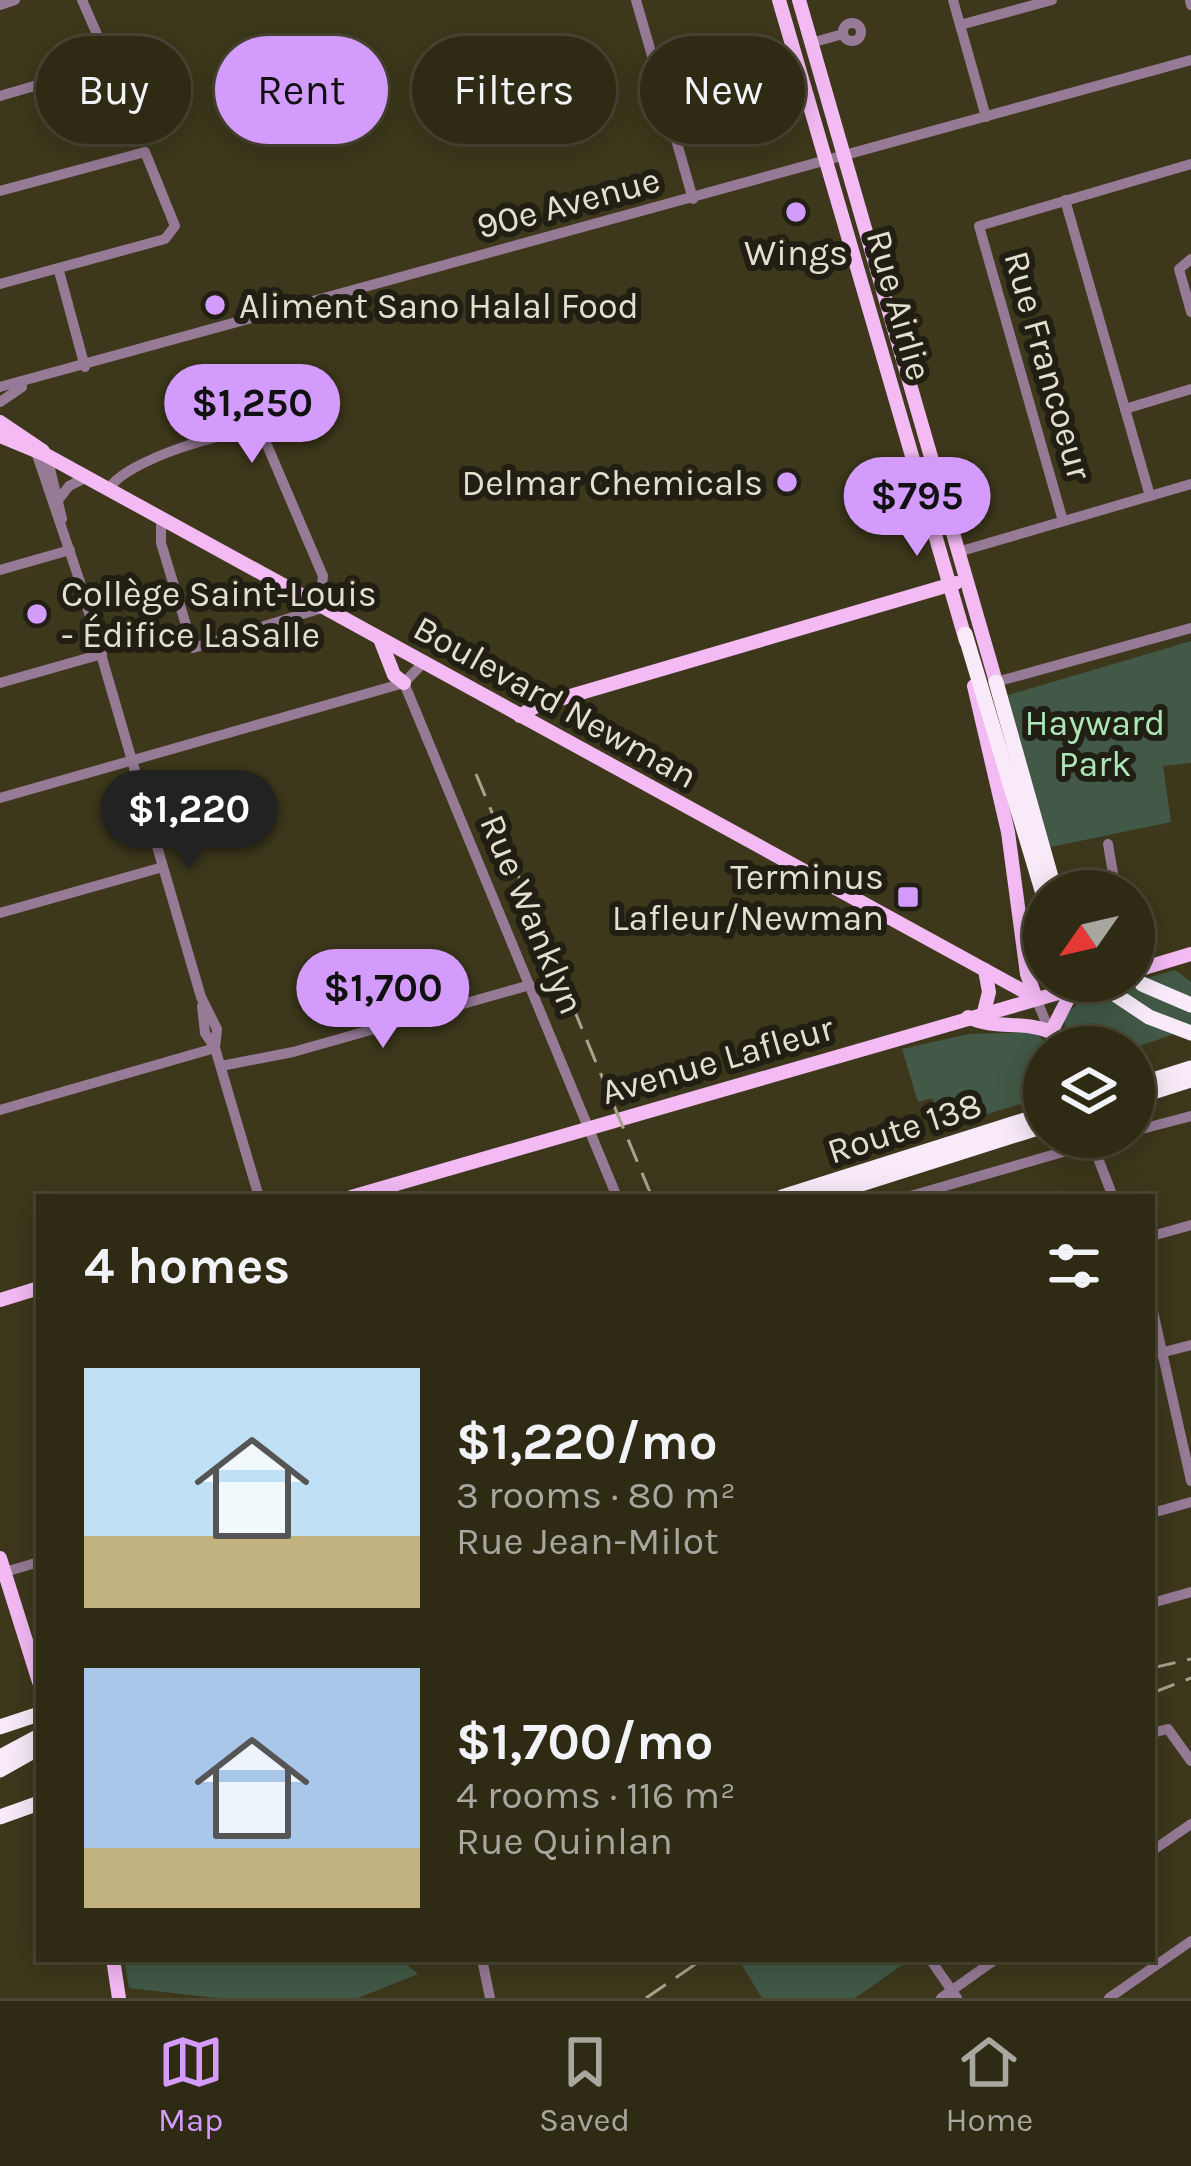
<!DOCTYPE html>
<html lang="en">
<head>
<meta charset="utf-8">
<style>
	:root { --surface:#2e2a14; --page:#3a3622; --text:#f1f3f6; --muted:#a7a7a0; --line:#494634; --accent:#d39cfc }
	body { margin:0; font-family:Karla,sans-serif; background:var(--page); color:var(--text); height:100vh; display:flex; flex-direction:column; font-size:45px; white-space:nowrap }
	* { box-sizing:border-box; margin:0 }
	p { font-size:39px; color:var(--muted) }
	.icon { flex:none; width:66px; height:66px; fill:none; stroke:currentColor; stroke-width:2; stroke-linecap:round; stroke-linejoin:round }
	.map { position:relative; flex:1; overflow:hidden }
	.drawer { position:absolute; left:36px; top:1194px; width:1119px; height:768px; display:flex; flex-direction:column; background:var(--surface); border-radius:0px; box-shadow:0 6px 30px #0003,0 0 0 3px var(--line) }
	.drawer>* { flex:none }
	.hud { position:absolute; left:36px; top:36px; width:1119px; height:108px; display:flex; gap:24px }
	.needle { width:78px; rotate:236deg }
	.controls { position:absolute; left:1023px; top:870px; display:grid; gap:24px }
	.controls a { display:grid; place-items:center; width:132px; height:132px; border-radius:50%; background:var(--surface); box-shadow:0 6px 30px #0003,0 0 0 3px var(--line); font-size:60px }
	.price { position:absolute; translate:-50% -102px; padding:0 27px; border-radius:42px; background:var(--accent); color:#111; font-size:39px; line-height:78px; filter:drop-shadow(0 3px 6px #0008) }
	.price::after { content:''; position:absolute; left:50%; top:72px; width:36px; height:27px; margin-left:-18px; background:inherit; clip-path:polygon(0 0,100% 0,50% 100%) }
	.price.active { background:#222; color:#fff }
	ul { padding:0; list-style:none }
	li { display:flex; align-items:center; gap:36px; height:300px; padding:0 48px }
	li span { display:grid; place-items:center; flex:none; width:336px; height:240px; border-radius:0px; color:#555 }
	li>.icon { margin-inline-start:auto }
	span .icon { width:144px; height:144px; fill:#fffc; stroke-width:1 }
	li b { font-size:51px }
	h2 { display:flex; justify-content:space-between; align-items:center; height:144px; padding:0 48px; font-size:51px }
	.chip { padding:0 42px; border-radius:54px; background:var(--surface); box-shadow:0 6px 30px #0003,0 0 0 3px var(--line); font-size:42px; line-height:108px }
	.chip.active { background:var(--accent); color:#111 }
	.tabs { display:flex; justify-content:space-around; align-items:center; height:168px; border-top:3px solid var(--line); background:var(--surface); font-size:33px; color:var(--muted) }
	.tabs a { display:grid; justify-items:center; gap:6px }
	.tabs .active { color:var(--accent) }
	.map>svg:first-child { display:block }
</style>
</head>
<body>
<div class="map">
<svg width="1191" height="1998" viewBox="0 0 1191 1998">
	<rect width="100%" height="100%" fill="#3d381b"/>
	<g fill="#415946">
		<polygon points="1191,641 1191,763 1163,766 1171,822 1046,848 1008,695"/>
		<polygon points="1175,970 1191,982 1191,1028 1134,1048 1067,1047 1064,1017 1085,996"/>
		<polygon points="1037,1032 1047,1047 1044,1097 941,1128 932,1098 918,1102 902,1049 969,1034"/>
		<polygon points="124,1959 400,1959 418,1974 358,1998 217,1998 129,1988"/>
		<polygon points="738,1959 911,1959 855,1998 762,1998"/>
	</g>
	<g fill="none" stroke-linecap="round" stroke-linejoin="round">
		<g stroke="#967a96" stroke-width="10">
			<polyline points="636,0 693,199"/>
			<polyline points="953,0 986,117"/>
			<polyline points="1190,0 1191,5"/>
			<polyline points="0,5 15,0"/>
			<circle cx="852" cy="32" r="9"/>
			<polyline points="960,25 1052,0"/>
			<polyline points="811,43 843,34"/>
			<polyline points="0,96 110,64 82,0"/>
			<polyline points="0,191 145,152 175,226 165,239 0,284"/>
			<polyline points="1065,200 1150,496"/>
			<polyline points="1191,259 1179,269 1191,312"/>
			<polyline points="59,271 85,367"/>
			<polyline points="0,387 1191,60"/>
			<polyline points="0,402 22,387"/>
			<polyline points="1125,409 1191,389"/>
			<polyline points="36,452 79,579 201,997 217,1029 215,1048"/>
			<polyline points="47,456 62,519"/>
			<path d="M109 489C124 461 230 428 261 431L323 576 319 609 193 648 161 543V517"/>
			<polyline points="59,499 69,486 87,477"/>
			<polyline points="1063,521 979,226 1191,164"/>
			<polyline points="958,552 1191,484"/>
			<polyline points="0,570 70,550"/>
			<polyline points="996,682 1191,628"/>
			<polyline points="0,683 102,654"/>
			<polyline points="404,683 617,1197"/>
			<polyline points="0,798 404,683 424,662"/>
			<polyline points="1108,844 1116,891"/>
			<polyline points="0,913 163,867"/>
			<polyline points="1036,998 1056,1047"/>
			<polyline points="202,1006 205,1033 215,1048 259,1197"/>
			<polyline points="221,1066 293,1052 530,985"/>
			<polyline points="0,1110 215,1048"/>
			<polyline points="1134,1131 1191,1116"/>
			<polyline points="1091,1140 1113,1197"/>
			<polyline points="907,1197 1115,1137"/>
			<polyline points="1152,1236 1191,1225"/>
			<polyline points="1152,1307 1191,1481"/>
			<polyline points="1164,1352 1191,1345"/>
			<polyline points="1152,1513 1191,1502"/>
			<polyline points="5,1572 39,1562"/>
			<polyline points="1152,1603 1191,1592"/>
			<polyline points="1152,1733 1168,1729 1191,1761"/>
			<polyline points="1152,1851 1191,1824"/>
			<polyline points="482,1959 490,1998"/>
			<polyline points="930,1959 957,1998"/>
			<polyline points="941,1998 996,1959"/>
			<polyline points="1109,1998 1191,1941"/>
		</g>
		<g stroke="#f4baf4" stroke-width="14">
			<polyline points="779,0 966,641"/>
			<polyline points="799,0 996,682"/>
			<polyline points="0,422 43,451"/>
			<polyline points="0,436 46,455 1036,998"/>
			<polyline points="380,639 394,675 404,683"/>
			<polyline points="974,686 1008,832 1027,974 1036,998"/>
			<polyline points="520,716 536,706 956,583"/>
			<polyline points="1134,971 1191,954"/>
			<polyline points="984,1012 989,992 985,970"/>
			<path d="M968 1017C995 1030 1023 1020 1051 1032L1073 989"/>
			<polyline points="351,1197 1100,981"/>
			<polyline points="0,1300 39,1288"/>
			<polyline points="0,1558 39,1682"/>
			<polyline points="113,1959 119,1998"/>
		</g>
		<g stroke="#f8eaf8" stroke-width="15">
			<polyline points="965,634 1044,897"/>
			<polyline points="996,682 1055,891"/>
			<polyline points="1142,984 1191,1005"/>
			<polyline points="1113,993 1149,1017 1191,1033"/>
			<polyline points="1134,1086 1191,1068"/>
			<polyline points="1134,1098 1191,1080"/>
			<polyline points="782,1197 1044,1114"/>
			<polyline points="820,1197 1044,1126"/>
			<polyline points="0,1727 39,1714"/>
			<polyline points="0,1757 39,1736"/>
			<polyline points="0,1770 39,1748"/>
			<polyline points="0,1817 39,1803"/>
		</g>
		<g stroke="#a7a48e" stroke-width="3" stroke-dasharray="24 12" stroke-linecap="butt">
			<polyline points="476,774 652,1197"/>
			<polyline points="1152,1668 1191,1659"/>
			<polyline points="1152,1693 1191,1678"/>
			<polyline points="646,1998 703,1959"/>
		</g>
	</g>
	<g fill="#d39cfc" stroke="#211f13" stroke-width="4.5">
		<circle cx="796" cy="212" r="12"/>
		<circle cx="215" cy="305" r="12"/>
		<circle cx="787" cy="482" r="12"/>
		<circle cx="37" cy="614" r="12"/>
		<rect x="896" y="885" width="24" height="24" rx="6"/>
	</g>
	<g text-anchor="middle" stroke-width="12" stroke-linejoin="round" paint-order="stroke">
		<g font-size="36" fill="#e3e0cf" stroke="#211f13">
			<text transform="translate(568 202) rotate(-15)" y="13">90e Avenue</text>
			<text transform="translate(900 305) rotate(74)" y="13">Rue Airlie</text>
			<text transform="translate(1049 365) rotate(74)" y="13">Rue Francoeur</text>
			<text transform="translate(556 701) rotate(29)" y="13">Boulevard Newman</text>
			<text transform="translate(533 914) rotate(67)" y="13">Rue Wanklyn</text>
			<text transform="translate(717 1059) rotate(-16)" y="13">Avenue Lafleur</text>
			<text transform="translate(904 1127) rotate(-18)" y="13">Route 138</text>
		</g>
		<g font-size="36" fill="#e3e0cf" stroke="#211f13" text-anchor="start">
			<text x="796" y="265" text-anchor="middle">Wings</text>
			<text x="239" y="318">Aliment Sano Halal Food</text>
			<text x="763" y="495" text-anchor="end">Delmar Chemicals</text>
			<text x="61" y="606">Collège Saint-Louis<tspan x="61" dy="41">- Édifice LaSalle</tspan></text>
			<text x="884" y="889" text-anchor="end">Terminus<tspan x="884" dy="41">Lafleur/Newman</tspan></text>
		</g>
		<g font-size="36" fill="#ace7b8" stroke="#211f13">
			<text x="1095" y="735">Hayward<tspan x="1095" dy="41">Park</tspan></text>
		</g>
	</g>
</svg>
<div class="controls">
<a><svg class="needle" viewBox="-14 -14 28 28"><path d="M0-13l5 13h-10z" fill="#e53935"/><path d="M0 13l5-13h-10z" fill="#a7a7a0"/></svg></a>
<a><svg class="icon" aria-label="layers" viewBox="0 0 24 24"><path d="M12 4l9 5-9 5-9-5zM3 14l9 5 9-5"/></svg></a>
</div>
<b class="price" style="left:252px;top:466px">$1,250</b>
<b class="price" style="left:917px;top:559px">$795</b>
<b class="price active" style="left:189px;top:872px">$1,220</b>
<b class="price" style="left:383px;top:1051px">$1,700</b>
<div class="hud">
<a class="chip">Buy</a>
<a class="chip active">Rent</a>
<a class="chip">Filters</a>
<a class="chip">New</a>
</div>
<section class="drawer">
<h2>4 homes<svg class="icon" aria-label="filters" viewBox="0 0 24 24"><path d="M4 7h16M4 17h16"/><circle cx="9" cy="7" r="2"/><circle cx="15" cy="17" r="2"/></svg></h2>
<ul>
<li><span style="background:linear-gradient(#bfe0f5 70%,#c2b280 0)"><svg class="icon" aria-label="home" viewBox="0 0 24 24"><path d="M3 11l9-7 9 7M6 9v11h12V9"/></svg></span><div><b>$1,220/mo</b><p>3 rooms · 80 m²</p><p>Rue Jean-Milot</p></div></li>
<li><span style="background:linear-gradient(#a9c7e8 75%,#c2b280 0)"><svg class="icon" aria-label="home" viewBox="0 0 24 24"><path d="M3 11l9-7 9 7M6 9v11h12V9"/></svg></span><div><b>$1,700/mo</b><p>4 rooms · 116 m²</p><p>Rue Quinlan</p></div></li>
</ul>
</section>
</div>
<nav class="tabs">
<a class="active"><svg class="icon" aria-label="map" viewBox="0 0 24 24"><path d="M3 6l6-2 6 2 6-2v14l-6 2-6-2-6 2zM9 4v14M15 6v14"/></svg>Map</a>
<a><svg class="icon" aria-label="saved" viewBox="0 0 24 24"><path d="M7 4h10v16l-5-4-5 4z"/></svg>Saved</a>
<a><svg class="icon" aria-label="home" viewBox="0 0 24 24"><path d="M3 11l9-7 9 7M6 9v11h12V9"/></svg>Home</a>
</nav>
</body>
</html>
